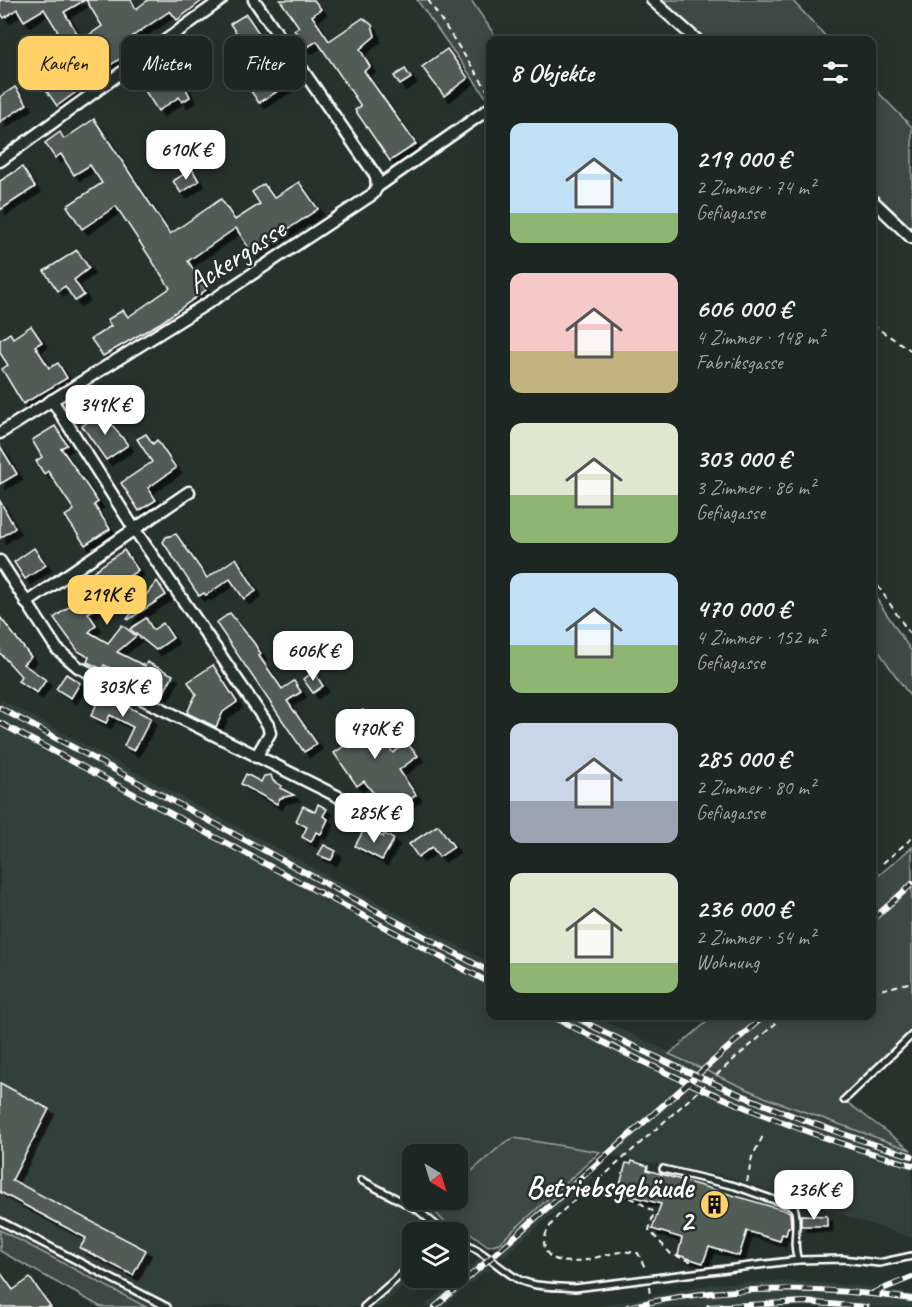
<!DOCTYPE html>
<html lang="de">
<head>
<meta charset="utf-8">
<style>
	:root { --surface:#1c2622; --page:#252e2a; --text:#f1f3f6; --muted:#a0a5a5; --line:#3a4340; --accent:#ffd166 }
	body { margin:0; font-family:Caveat,sans-serif; background:var(--page); color:var(--text); height:100vh; display:flex; flex-direction:column; font-size:22px; white-space:nowrap }
	* { box-sizing:border-box; margin:0 }
	p { font-size:20px; color:var(--muted) }
	.icon { flex:none; width:33px; height:33px; fill:none; stroke:currentColor; stroke-width:2; stroke-linecap:round; stroke-linejoin:round }
	.map { position:relative; flex:1; overflow:hidden }
	.details { position:absolute; left:486px; top:36px; width:390px; height:984px; display:flex; flex-direction:column; background:var(--surface); border-radius:12px; box-shadow:0 3px 15px #0003,0 0 0 2px var(--line) }
	.details>* { flex:none }
	.banner { position:absolute; left:18px; top:36px; width:378px; height:54px; display:flex; gap:12px }
	.needle { width:39px; rotate:142deg }
	.buttons { position:absolute; left:402px; top:1144px; display:grid; gap:12px }
	.buttons a { display:grid; place-items:center; width:66px; height:66px; border-radius:12px; background:var(--surface); box-shadow:0 3px 15px #0003,0 0 0 2px var(--line); font-size:30px }
	.price { position:absolute; translate:-50% -51px; padding:0 14px; border-radius:12px; background:#fff; color:#222; font-size:20px; line-height:39px; filter:drop-shadow(0 2px 3px #0008) }
	.price::after { content:''; position:absolute; left:50%; top:36px; width:18px; height:14px; margin-left:-9px; background:inherit; clip-path:polygon(0 0,100% 0,50% 100%) }
	.price.active { background:var(--accent); color:#111 }
	ul { padding:0; list-style:none }
	li { display:flex; align-items:center; gap:18px; height:150px; padding:0 24px }
	li span { display:grid; place-items:center; flex:none; width:168px; height:120px; border-radius:12px; color:#555 }
	li>.icon { margin-inline-start:auto }
	span .icon { width:72px; height:72px; fill:#fffc; stroke-width:1 }
	li b { font-size:26px }
	h2 { display:flex; justify-content:space-between; align-items:center; height:72px; padding:0 24px; font-size:26px }
	.pill { padding:0 21px; border-radius:12px; background:var(--surface); box-shadow:0 3px 15px #0003,0 0 0 2px var(--line); font-size:21px; line-height:54px }
	.pill.active { background:var(--accent); color:#111 }
	.map>svg:first-child { display:block }
</style>
</head>
<body>
<div class="map">
<svg width="912" height="1307" viewBox="0 0 912 1307">
	<defs>
		<filter id="shadow"><feDropShadow dx="5.5" dy="5.5" stdDeviation="0" flood-color="#0009"/></filter>
	</defs>
	<rect width="100%" height="100%" fill="#26332d"/>
	<filter id="ink" filterUnits="userSpaceOnUse"><feTurbulence type="fractalNoise" baseFrequency=".0167" numOctaves="2"/><feDisplacementMap in="SourceGraphic" scale="12" xChannelSelector="R" yChannelSelector="G"/><feConvolveMatrix kernelMatrix="1 2 1 2 8 2 1 2 1" color-interpolation-filters="sRGB"/></filter>
	<g filter="url(#ink)">
		<g fill="#333f3a">
			<polygon points="0,699 490,963 490,1016 593,1016 769,1099 912,1150 912,1238 730,1177 514,1138 504,1143 458,1183 458,1155 412,1155 412,1200 438,1200 431,1207 463,1235 458,1240 458,1233 412,1233 413,1278 379,1307 147,1307 0,1230"/>
			<polygon points="580,1169 594,1177 503,1257 490,1246 498,1243"/>
			<polygon points="479,1259 492,1270 484,1272 443,1307 423,1307"/>
			<polygon points="776,1281 855,1285 912,1294 912,1307 595,1307 714,1284"/>
		</g>
		<g fill="#3e4944" stroke="#9ea4a2" stroke-width="1.5">
			<polygon points="417,0 471,0 498,40 490,40 490,103"/>
			<polygon points="652,0 792,0 829,40 697,40"/>
			<polygon points="872,86 912,127 912,238 872,200"/>
			<polygon points="872,592 912,652 912,699 872,642"/>
			<polygon points="912,847 912,1035 844,1100 911,1150 769,1099 669,1054 714,1016 872,1016 872,881"/>
			<path d="M514 1138 600 1152 499 1243 488 1246 468 1231 466 1223C439 1224 447 1224 430 1206L438 1200H458V1183L504 1143Z"/>
			<polygon points="0,1230 146,1307 147,1307 101,1307 0,1251"/>
		</g>
		<g fill="#515c57" stroke="#fff" stroke-width="1.5" filter="url(#shadow)">
			<polygon points="0,0 85,0 64,12 80,38 67,46 44,9 24,21 17,9 4,18 0,12"/>
			<polygon points="86,0 131,0 136,9 148,0 203,0 177,20 170,11 130,38 136,48 109,66 89,35 102,26"/>
			<polygon points="280,0 314,0 321,9 312,16 329,41 363,18 372,25 375,36 360,49 370,67 364,71 416,144 390,161 355,110 361,106 317,41 306,48 294,30 299,27"/>
			<polygon points="246,14 292,82 259,103 242,78 260,66 230,24"/>
			<polygon points="447,49 468,78 444,96 422,67"/>
			<polygon points="78,57 94,79 57,106 46,90 53,85 48,78"/>
			<polygon points="175,60 184,74 180,76 190,97 182,102 179,97 158,111 140,83"/>
			<polygon points="405,69 411,78 400,85 394,76"/>
			<polygon points="15,87 27,104 0,122 0,97"/>
			<polygon points="94,119 170,234 221,199 235,220 260,204 252,192 264,184 274,198 299,182 318,209 252,253 236,228 188,261 206,290 160,323 103,356 91,339 111,326 107,320 123,310 128,317 170,288 116,206 82,229 67,206 102,183 90,165 74,175 61,154 55,158 45,143 60,132 64,139"/>
			<polygon points="22,167 35,187 0,210 0,181"/>
			<polygon points="192,169 199,181 181,193 173,181"/>
			<polygon points="77,250 89,268 74,280 84,295 75,301 65,286 58,291 44,271"/>
			<polygon points="31,326 42,342 35,346 49,368 58,363 67,378 23,404 2,369 8,365 0,353 0,340 10,333 13,338"/>
			<polygon points="102,412 128,445 106,460 82,426"/>
			<polygon points="55,426 67,445 61,448 98,502 94,505 110,529 85,545 65,516 74,510 48,471 44,474 36,461 42,457 32,440"/>
			<polygon points="146,434 153,444 157,440 176,468 148,488 156,500 139,511 121,483 152,462 137,439"/>
			<polygon points="0,446 17,474 0,484"/>
			<polygon points="0,501 15,528 0,538"/>
			<polygon points="176,534 207,578 236,558 256,591 244,599 230,579 206,595 204,593 199,596 163,542 166,537"/>
			<polygon points="34,548 46,565 25,579 14,562"/>
			<polygon points="124,550 138,570 107,591 111,598 88,613 96,625 89,632 108,643 122,625 136,636 117,652 145,666 147,662 173,675 163,694 104,665 102,669 87,662 89,657 78,651 54,618 75,602 71,595 93,576 91,573"/>
			<polygon points="157,581 166,595 128,620 127,619"/>
			<polygon points="230,613 254,643 261,654 259,656 282,689 294,681 301,692 287,701 317,744 304,752 216,623"/>
			<polygon points="0,617 31,657 23,664 46,680 37,693 18,681 21,676 0,653"/>
			<polygon points="146,618 153,630 163,623 173,638 156,650 130,629"/>
			<polygon points="213,665 237,702 223,712 216,727 187,713 196,694 188,682"/>
			<polygon points="314,672 323,686 313,693 303,679"/>
			<polygon points="66,674 80,683 71,698 56,689"/>
			<polygon points="102,694 151,718 134,751 124,746 133,727 110,715 106,723 91,716"/>
			<polygon points="363,710 393,753 406,742 418,756 399,770 416,795 403,805 397,796 386,804 381,797 378,799 364,781 357,786 334,753 347,744 336,728"/>
			<polygon points="246,774 261,782 264,776 271,775 273,781 282,786 280,788 294,795 280,798 277,804 241,784"/>
			<polygon points="318,804 327,809 323,816 328,819 321,834 316,832 311,842 302,837 307,827 296,821 303,806 315,812"/>
			<polygon points="438,825 454,847 439,857 432,847 418,857 409,844"/>
			<polygon points="365,828 383,837 384,834 394,839 382,860 355,846"/>
			<polygon points="324,845 336,851 331,860 318,855"/>
			<polygon points="0,1083 49,1109 12,1180 146,1250 133,1275 80,1248 86,1238 0,1192"/>
			<polygon points="632,1161 648,1166 647,1170 790,1212 791,1227 788,1227 786,1235 782,1234 780,1241 747,1231 739,1256 709,1247 703,1263 678,1255 682,1238 652,1229 661,1204 618,1192 626,1163 631,1164"/>
			<polygon points="801,1215 827,1216 827,1226 801,1226"/>
			<polygon points="0,1272 13,1290 30,1278 51,1307 0,1307"/>
		</g>
		<g fill="none" stroke-linecap="round" stroke-linejoin="round">
			<defs>
				<g id="lane">
					<polyline points="844,1100 912,1035"/>
					<path d="M663 1169 735 1186 794 1207C800 1224 791 1242 798 1260"/>
					<polyline points="361,1180 418,1210 445,1233"/>
					<polyline points="0,1221 167,1307"/>
					<path d="M458 1240C481 1249 495 1265 516 1278 532 1288 557 1286 575 1288L798 1260 842 1259 879 1263 912 1256"/>
					<polyline points="364,1307 412,1265"/>
				</g>
				<g id="street">
					<polyline points="254,0 376,176 377,187"/>
					<polyline points="652,0 697,40"/>
					<polyline points="0,161 221,0"/>
					<polyline points="872,200 912,238"/>
					<polyline points="52,400 135,530 268,725 270,733 256,757"/>
					<polyline points="0,433 219,296 373,194 377,187 490,108"/>
					<polyline points="0,561 57,649 78,667 387,821 397,819"/>
					<polyline points="26,603 189,492"/>
				</g>
			</defs>
			<use href="#lane" stroke="#fff" stroke-width="10"/>
			<use href="#street" stroke="#fff" stroke-width="15"/>
			<g stroke="#fff" stroke-width="2" stroke-dasharray="6 4.5" stroke-linecap="butt">
				<polyline points="428,0 490,94"/>
				<polyline points="872,325 912,351"/>
				<polyline points="872,577 912,637"/>
				<polyline points="883,863 912,838"/>
				<polyline points="872,992 912,982"/>
				<polyline points="732,1061 781,1019 789,1016"/>
				<path d="M599 1180C584 1193 529 1230 548 1254 554 1261 564 1262 574 1262 596 1260 616 1248 638 1253L646 1270"/>
				<polyline points="747,1182 752,1157 764,1134"/>
				<polyline points="620,1195 636,1200 654,1212 649,1230 671,1254 690,1261 690,1265"/>
				<polyline points="649,1287 650,1296"/>
			</g>
			<use href="#lane" stroke="#26332d" stroke-width="5"/>
			<use href="#street" stroke="#26332d" stroke-width="10"/>
			<defs>
				<g id="rail">
					<polyline points="0,708 490,972"/>
					<polyline points="0,723 490,983"/>
					<polyline points="872,920 912,884"/>
					<path d="M552 1016C667 1076 787 1131 912 1165"/>
					<path d="M573 1016C681 1072 795 1122 912 1156"/>
					<polyline points="873,1293 912,1277"/>
					<polyline points="435,1307 764,1016"/>
					<path d="M628 1307C722 1285 816 1285 912 1299"/>
					<polyline points="709,1307 804,1302 866,1307"/>
				</g>
			</defs>
			<use href="#rail" stroke="#fff" stroke-width="6"/>
			<use href="#rail" stroke="#26332d" stroke-width="4" stroke-dasharray="11" stroke-linecap="butt"/>
			<polyline stroke="#fff" stroke-width="2" stroke-dasharray="6 4.5" stroke-linecap="butt" points="599,1180 732,1061"/>
		</g>
	</g>
	<defs>
		<symbol id="building-disc" viewBox="-11 -11 22 22"><circle r="9.5" fill="#ffd166" stroke="#26332d"/><path d="M-4-6H4V6H1V3H-1V6H-4ZM-2.5-4.3h1.7v1.8h-1.7ZM.8-4.3h1.7v1.8H.8ZM-2.5-1h1.7V.8h-1.7ZM.8-1h1.7V.8H.8Z" fill="#111"/></symbol>
	</defs>
	<g fill-rule="evenodd">
		<use href="#building-disc" x="698" y="1188" width="33" height="33"/>
	</g>
	<g text-anchor="middle" stroke-width="5" stroke-linejoin="round" paint-order="stroke">
		<g font-size="30" fill="#fff" stroke="#26332d">
			<text transform="translate(236 256) rotate(-33)" y="10">Ackergasse</text>
		</g>
		<g font-size="30" font-weight="bold" fill="#fff" stroke="#26332d" text-anchor="end">
			<text x="693" y="1197">Betriebsgebäude<tspan x="693" dy="34">2</tspan></text>
		</g>
	</g>
</svg>
<div class="buttons">
<a><svg class="needle" viewBox="-14 -14 28 28"><path d="M0-13l5 13h-10z" fill="#e53935"/><path d="M0 13l5-13h-10z" fill="#a0a5a5"/></svg></a>
<a><svg class="icon" aria-label="layers" viewBox="0 0 24 24"><path d="M12 4l9 5-9 5-9-5zM3 14l9 5 9-5"/></svg></a>
</div>
<b class="price" style="left:186px;top:181px">610K €</b>
<b class="price" style="left:105px;top:436px">349K €</b>
<b class="price active" style="left:107px;top:626px">219K €</b>
<b class="price" style="left:313px;top:682px">606K €</b>
<b class="price" style="left:123px;top:718px">303K €</b>
<b class="price" style="left:375px;top:760px">470K €</b>
<b class="price" style="left:374px;top:844px">285K €</b>
<b class="price" style="left:814px;top:1221px">236K €</b>
<div class="banner">
<a class="pill active">Kaufen</a>
<a class="pill">Mieten</a>
<a class="pill">Filter</a>
</div>
<section class="details">
<h2>8 Objekte<svg class="icon" aria-label="filters" viewBox="0 0 24 24"><path d="M4 7h16M4 17h16"/><circle cx="9" cy="7" r="2"/><circle cx="15" cy="17" r="2"/></svg></h2>
<ul>
<li><span style="background:linear-gradient(#bfe0f5 75%,#8fb573 0)"><svg class="icon" aria-label="home" viewBox="0 0 24 24"><path d="M3 11l9-7 9 7M6 9v11h12V9"/></svg></span><div><b>219 000 €</b><p>2 Zimmer · 74 m²</p><p>Gefiagasse</p></div></li>
<li><span style="background:linear-gradient(#f6c9c9 65%,#c2b280 0)"><svg class="icon" aria-label="home" viewBox="0 0 24 24"><path d="M3 11l9-7 9 7M6 9v11h12V9"/></svg></span><div><b>606 000 €</b><p>4 Zimmer · 148 m²</p><p>Fabriksgasse</p></div></li>
<li><span style="background:linear-gradient(#dfe7d0 60%,#8fb573 0)"><svg class="icon" aria-label="home" viewBox="0 0 24 24"><path d="M3 11l9-7 9 7M6 9v11h12V9"/></svg></span><div><b>303 000 €</b><p>3 Zimmer · 86 m²</p><p>Gefiagasse</p></div></li>
<li><span style="background:linear-gradient(#bfe0f5 60%,#8fb573 0)"><svg class="icon" aria-label="home" viewBox="0 0 24 24"><path d="M3 11l9-7 9 7M6 9v11h12V9"/></svg></span><div><b>470 000 €</b><p>4 Zimmer · 152 m²</p><p>Gefiagasse</p></div></li>
<li><span style="background:linear-gradient(#c9d6e8 65%,#9aa5b1 0)"><svg class="icon" aria-label="home" viewBox="0 0 24 24"><path d="M3 11l9-7 9 7M6 9v11h12V9"/></svg></span><div><b>285 000 €</b><p>2 Zimmer · 80 m²</p><p>Gefiagasse</p></div></li>
<li><span style="background:linear-gradient(#dfe7d0 75%,#8fb573 0)"><svg class="icon" aria-label="home" viewBox="0 0 24 24"><path d="M3 11l9-7 9 7M6 9v11h12V9"/></svg></span><div><b>236 000 €</b><p>2 Zimmer · 54 m²</p><p>Wohnung</p></div></li>
</ul>
</section>
</div>
</body>
</html>
